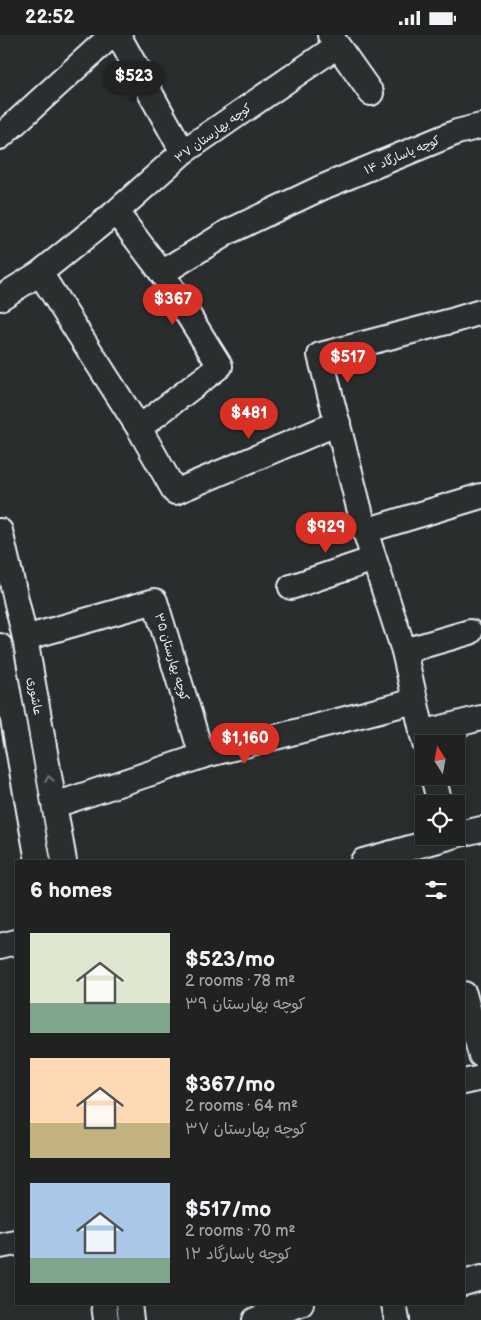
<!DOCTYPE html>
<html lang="en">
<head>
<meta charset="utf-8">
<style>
	:root { --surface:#202222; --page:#282a2a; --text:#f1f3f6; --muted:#a2a4a5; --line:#3d3f40; --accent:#d93025 }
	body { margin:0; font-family:"Balsamiq Sans","Playpen Sans Arabic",sans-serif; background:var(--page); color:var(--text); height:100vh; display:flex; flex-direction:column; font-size:19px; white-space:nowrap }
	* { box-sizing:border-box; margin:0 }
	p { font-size:16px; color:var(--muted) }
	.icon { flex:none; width:28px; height:28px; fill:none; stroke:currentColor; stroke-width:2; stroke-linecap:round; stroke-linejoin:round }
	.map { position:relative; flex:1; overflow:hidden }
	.sheet { position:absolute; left:15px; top:825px; width:450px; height:445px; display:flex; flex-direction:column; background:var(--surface); border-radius:0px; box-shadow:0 2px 8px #0003,0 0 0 1px var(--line) }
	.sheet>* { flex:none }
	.needle { width:32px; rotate:349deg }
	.controls { position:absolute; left:415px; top:700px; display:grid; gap:10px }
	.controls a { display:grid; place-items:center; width:50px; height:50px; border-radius:0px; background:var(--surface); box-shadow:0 2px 8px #0003,0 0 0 1px var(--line); font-size:25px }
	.price { position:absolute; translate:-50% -42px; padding:0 11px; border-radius:18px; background:var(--accent); color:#fff; font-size:16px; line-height:32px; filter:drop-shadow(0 1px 2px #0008) }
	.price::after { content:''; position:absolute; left:50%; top:30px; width:15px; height:11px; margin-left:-8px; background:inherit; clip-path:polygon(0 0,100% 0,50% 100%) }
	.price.current { background:#222; color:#fff }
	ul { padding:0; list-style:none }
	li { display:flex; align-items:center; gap:15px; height:125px; padding:0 15px }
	li span { display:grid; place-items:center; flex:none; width:140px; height:100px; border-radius:0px; color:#555 }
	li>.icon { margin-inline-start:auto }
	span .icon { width:60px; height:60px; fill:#fffc; stroke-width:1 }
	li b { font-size:21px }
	h2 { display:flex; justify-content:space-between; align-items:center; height:60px; padding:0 15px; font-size:21px }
	.status { display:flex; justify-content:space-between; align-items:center; height:35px; padding:0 25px; background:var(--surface); direction:ltr }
	.status svg { height:14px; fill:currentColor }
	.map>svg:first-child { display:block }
</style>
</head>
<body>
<div class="status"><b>22:52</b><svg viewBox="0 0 49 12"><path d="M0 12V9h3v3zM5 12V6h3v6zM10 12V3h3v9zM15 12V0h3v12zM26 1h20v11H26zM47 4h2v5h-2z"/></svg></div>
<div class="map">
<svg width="481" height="1285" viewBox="0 0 481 1285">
	<rect width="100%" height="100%" fill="#2a2d2e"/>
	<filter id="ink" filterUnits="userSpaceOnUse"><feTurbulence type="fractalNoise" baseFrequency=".02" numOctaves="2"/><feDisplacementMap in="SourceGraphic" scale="10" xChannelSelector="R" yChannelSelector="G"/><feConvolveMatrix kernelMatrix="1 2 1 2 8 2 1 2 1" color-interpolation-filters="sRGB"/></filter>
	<g filter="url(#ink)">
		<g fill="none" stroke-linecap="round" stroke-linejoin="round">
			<defs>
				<g id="minor">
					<polyline points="118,0 183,117"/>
					<polyline points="330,0 371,58"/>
					<polyline points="0,102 112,0"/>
					<polyline points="116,177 162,238 220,331 139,393"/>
					<polyline points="40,238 139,393 175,457 338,388"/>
					<polyline points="162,238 228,197 323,152 457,97 481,91"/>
					<polyline points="0,263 40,238 116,177 183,117 337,11"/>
					<polyline points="0,496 25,603 64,826"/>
					<polyline points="365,496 481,461"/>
					<polyline points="291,552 374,524"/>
					<polyline points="25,603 155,566 202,721"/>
					<polyline points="0,611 38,826"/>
					<polyline points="404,616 470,597"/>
					<polyline points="422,698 481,683"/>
					<polyline points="425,709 404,616 365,496 320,320 455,285 481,277"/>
					<polyline points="433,741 440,769"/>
					<polyline points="67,766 202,721 415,666"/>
					<polyline points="456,800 481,794"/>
					<polyline points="363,826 453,801"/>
					<polyline points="0,911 16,907"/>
					<polyline points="464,959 481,1020"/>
					<polyline points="464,1047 481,1043"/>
					<polyline points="0,1211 16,1208"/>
					<polyline points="464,1248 481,1243"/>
					<polyline points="104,1269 106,1285"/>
					<polyline points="129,1269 131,1285"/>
					<polyline points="394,1269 397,1285"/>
					<polyline points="255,1285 301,1269"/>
				</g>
			</defs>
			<use href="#minor" stroke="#e8f1f8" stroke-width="28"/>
			<use href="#minor" stroke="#2a2d2e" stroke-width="24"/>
		</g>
		<defs><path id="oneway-chevron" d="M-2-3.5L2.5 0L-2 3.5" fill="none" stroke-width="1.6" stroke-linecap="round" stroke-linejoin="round" transform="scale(1.25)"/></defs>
		<use stroke="#6c7275" href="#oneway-chevron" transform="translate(49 744) rotate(-100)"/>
	</g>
	<g text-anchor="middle" stroke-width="4.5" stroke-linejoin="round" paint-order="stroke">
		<g font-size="12" fill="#e8f1f8" stroke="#2a2d2e">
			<text transform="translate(213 98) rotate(-36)" y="4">کوچه بهارستان ۳۷</text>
			<text transform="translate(402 120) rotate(-23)" y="4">کوچه پاسارگاد ۱۴</text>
			<text transform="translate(172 622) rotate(73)" y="4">کوچه بهارستان ۳۵</text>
			<text transform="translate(35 661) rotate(80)" y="4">عاشوری</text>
		</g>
	</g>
</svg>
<div class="controls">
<a><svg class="needle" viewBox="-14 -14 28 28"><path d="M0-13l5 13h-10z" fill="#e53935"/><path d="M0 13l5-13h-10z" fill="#a2a4a5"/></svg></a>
<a><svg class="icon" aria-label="locate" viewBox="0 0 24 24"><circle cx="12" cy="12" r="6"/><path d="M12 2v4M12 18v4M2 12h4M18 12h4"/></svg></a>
</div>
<b class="price current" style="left:134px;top:68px">$523</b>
<b class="price" style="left:173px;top:291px">$367</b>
<b class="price" style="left:348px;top:349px">$517</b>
<b class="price" style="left:249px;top:405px">$481</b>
<b class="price" style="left:326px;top:519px">$929</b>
<b class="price" style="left:245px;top:730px">$1,160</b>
<section class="sheet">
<h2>6 homes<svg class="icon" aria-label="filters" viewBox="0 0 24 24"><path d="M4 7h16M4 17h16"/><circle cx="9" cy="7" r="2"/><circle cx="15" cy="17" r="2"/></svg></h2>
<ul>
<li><span style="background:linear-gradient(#dfe7d0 70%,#7fa58c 0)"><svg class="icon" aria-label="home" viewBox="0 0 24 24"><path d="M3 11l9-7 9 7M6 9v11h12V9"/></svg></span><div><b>$523/mo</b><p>2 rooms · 78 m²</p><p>کوچه بهارستان ۳۹</p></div></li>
<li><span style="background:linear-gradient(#ffd9b3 65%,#c2b280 0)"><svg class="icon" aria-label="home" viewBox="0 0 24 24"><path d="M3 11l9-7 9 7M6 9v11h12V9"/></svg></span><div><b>$367/mo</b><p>2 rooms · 64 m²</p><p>کوچه بهارستان ۳۷</p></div></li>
<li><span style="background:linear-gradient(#a9c7e8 75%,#7fa58c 0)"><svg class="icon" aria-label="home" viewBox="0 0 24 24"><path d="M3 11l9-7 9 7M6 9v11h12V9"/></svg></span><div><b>$517/mo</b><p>2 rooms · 70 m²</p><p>کوچه پاسارگاد ۱۲</p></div></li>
</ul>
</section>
</div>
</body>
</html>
